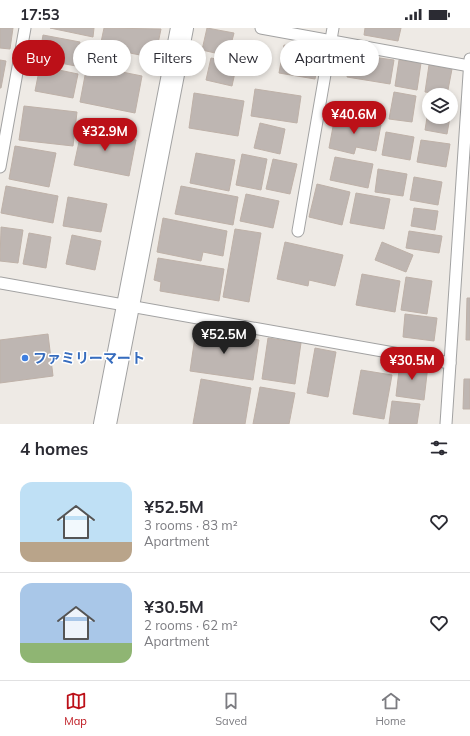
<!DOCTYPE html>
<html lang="en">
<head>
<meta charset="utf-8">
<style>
	:root { --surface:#fff; --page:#f7f7f7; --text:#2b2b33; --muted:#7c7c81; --line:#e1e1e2; --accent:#bc1018 }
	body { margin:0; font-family:Mulish,"Noto Sans JP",sans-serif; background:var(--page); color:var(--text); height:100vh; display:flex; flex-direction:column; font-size:15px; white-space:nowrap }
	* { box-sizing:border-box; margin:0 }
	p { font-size:13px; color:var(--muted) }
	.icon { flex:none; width:22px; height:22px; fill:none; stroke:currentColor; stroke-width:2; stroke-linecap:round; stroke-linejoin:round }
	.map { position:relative; height:396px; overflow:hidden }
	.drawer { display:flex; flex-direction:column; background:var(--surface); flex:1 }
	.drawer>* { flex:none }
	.guide { position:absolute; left:12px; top:12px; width:446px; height:36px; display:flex; gap:8px }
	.tools { position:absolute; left:422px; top:60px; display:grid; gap:8px }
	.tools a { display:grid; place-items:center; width:36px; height:36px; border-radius:50%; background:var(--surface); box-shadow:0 2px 6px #0003; font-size:20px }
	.price { position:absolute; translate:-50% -34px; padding:0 9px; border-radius:14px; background:var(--accent); color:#fff; font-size:13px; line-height:26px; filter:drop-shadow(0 1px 2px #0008) }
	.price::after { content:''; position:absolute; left:50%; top:24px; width:12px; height:9px; margin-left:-6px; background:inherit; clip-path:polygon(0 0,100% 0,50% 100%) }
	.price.on { background:#222; color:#fff }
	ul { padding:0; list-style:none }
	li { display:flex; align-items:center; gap:12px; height:100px; padding:0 20px }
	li+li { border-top:1px solid var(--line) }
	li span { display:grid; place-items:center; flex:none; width:112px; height:80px; border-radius:12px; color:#555 }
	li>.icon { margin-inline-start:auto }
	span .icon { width:48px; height:48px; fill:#fffc; stroke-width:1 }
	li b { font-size:17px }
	h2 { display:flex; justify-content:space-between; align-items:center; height:48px; padding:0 20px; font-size:17px }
	.chip { padding:0 14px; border-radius:18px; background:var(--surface); box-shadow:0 2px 6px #0003; font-size:14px; line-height:36px }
	.chip.on { background:var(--accent); color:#fff }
	.status { display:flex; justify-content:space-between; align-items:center; height:28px; padding:0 20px; background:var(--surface); direction:ltr }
	.status svg { height:11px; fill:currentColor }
	.tabs { display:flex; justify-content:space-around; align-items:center; height:56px; border-top:1px solid var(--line); background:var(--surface); font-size:11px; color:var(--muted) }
	.tabs a { display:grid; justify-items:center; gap:2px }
	.tabs .on { color:var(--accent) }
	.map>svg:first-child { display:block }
</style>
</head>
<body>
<div class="status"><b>17:53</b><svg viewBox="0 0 49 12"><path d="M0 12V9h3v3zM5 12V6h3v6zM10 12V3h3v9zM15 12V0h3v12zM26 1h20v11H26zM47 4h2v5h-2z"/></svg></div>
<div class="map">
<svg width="470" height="396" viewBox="0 0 470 396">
	<rect width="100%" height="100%" fill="#eeeae5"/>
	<g fill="#beb6b2" stroke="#beb1a8">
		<polygon points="0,0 13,0 10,21 0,20"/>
		<polygon points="50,0 94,0 93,9"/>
		<polygon points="104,0 161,1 155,30 100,19"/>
		<polygon points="207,0 234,5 228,28 202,22"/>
		<polygon points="365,0 401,0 398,13 364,7"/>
		<polygon points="43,7 80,14 76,38 39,31"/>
		<polygon points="284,17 320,24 315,51 279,45"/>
		<polygon points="351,26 394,32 390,56 347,49"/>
		<polygon points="211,30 237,35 232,58 206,52"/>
		<polygon points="0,32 6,33 1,60 0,60"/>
		<polygon points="399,32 421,35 417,62 395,58"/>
		<polygon points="87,37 142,48 135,85 80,74"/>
		<polygon points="429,37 452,41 447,67 425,64"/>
		<polygon points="40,38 78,46 73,70 35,63"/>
		<polygon points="255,61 301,68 297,95 251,88"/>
		<polygon points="394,64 416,68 412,94 389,91"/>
		<polygon points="194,65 244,73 238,108 189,100"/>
		<polygon points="429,77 429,89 450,89 447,106 425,102"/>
		<polygon points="24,78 77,84 73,118 19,112"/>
		<polygon points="335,88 381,97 376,123 356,119 354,126 329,120"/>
		<polygon points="260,95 285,101 280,126 254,120"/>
		<polygon points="82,100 136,112 129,148 74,137"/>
		<polygon points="386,104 414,109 410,132 382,127"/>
		<polygon points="421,112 450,116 446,139 417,134"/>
		<polygon points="15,118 56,125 49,159 9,151"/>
		<polygon points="196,125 235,132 229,163 190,155"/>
		<polygon points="242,126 267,131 261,162 236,157"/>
		<polygon points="335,129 373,136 368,160 330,152"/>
		<polygon points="273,131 297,136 290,166 266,161"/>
		<polygon points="378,141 407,146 403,168 375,164"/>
		<polygon points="414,149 442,154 438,177 410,172"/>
		<polygon points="317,156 350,164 342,197 309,189"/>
		<polygon points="6,158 58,168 53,195 1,185"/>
		<polygon points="181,158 238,169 233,197 175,186"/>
		<polygon points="356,165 390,171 384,201 350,195"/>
		<polygon points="246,166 279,173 273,200 240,193"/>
		<polygon points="68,169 107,176 101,204 63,198"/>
		<polygon points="414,180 438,183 435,202 411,198"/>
		<polygon points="163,190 227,203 223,228 203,224 201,233 157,224"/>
		<polygon points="1,199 23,202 18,235 0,233"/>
		<polygon points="235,201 261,205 249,274 223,269"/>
		<polygon points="409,203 442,208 439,225 406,220"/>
		<polygon points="29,205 51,209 46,240 23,236"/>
		<polygon points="72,207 101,213 95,242 66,236"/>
		<polygon points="285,214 343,227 335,258 309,252 308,258 277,251"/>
		<polygon points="382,214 413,227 406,244 375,232"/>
		<polygon points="158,230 224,241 219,273 160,263 161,254 154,252"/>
		<polygon points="362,246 400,253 395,284 356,277"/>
		<polygon points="406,249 432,253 427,286 401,282"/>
		<polygon points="467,270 470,270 470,312 466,312"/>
		<polygon points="405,286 437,290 434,313 403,309"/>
		<polygon points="196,302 259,312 253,352 190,343"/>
		<polygon points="48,306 53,348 0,355 0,312"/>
		<polygon points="268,310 301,315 295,356 262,351"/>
		<polygon points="315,320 336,324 328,369 307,365"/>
		<polygon points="400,334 428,337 424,372 396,368"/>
		<polygon points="361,342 392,347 384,391 353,386"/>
		<polygon points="201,351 251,360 245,396 193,396"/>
		<polygon points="464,351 470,351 470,381 463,381"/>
		<polygon points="260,359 295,365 289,396 253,396"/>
		<polygon points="392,373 420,376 417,396 389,396"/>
	</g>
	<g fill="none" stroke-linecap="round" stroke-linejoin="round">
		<defs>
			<g id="lane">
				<polyline points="261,0 470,38"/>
				<polyline points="0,139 25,0"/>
				<polyline points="298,203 333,0"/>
				<polyline points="0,255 450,335"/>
				<polyline points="446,396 470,31"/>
			</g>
			<polyline id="street" points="105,396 182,0"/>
		</defs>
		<use href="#lane" stroke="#a2a2a2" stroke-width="13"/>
		<use href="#street" stroke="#a2a2a2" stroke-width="24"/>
		<use href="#lane" stroke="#fff" stroke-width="11"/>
		<use href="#street" stroke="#fff" stroke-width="22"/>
	</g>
	<circle fill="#3f7fe0" stroke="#fff" stroke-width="1.5" cx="25" cy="330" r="4"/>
	<g text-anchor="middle" stroke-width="3" stroke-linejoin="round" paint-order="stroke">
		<g font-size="14" font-weight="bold" fill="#366cbe" stroke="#fff" text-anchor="start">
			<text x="33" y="335">ファミリーマート</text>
		</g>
	</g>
</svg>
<div class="tools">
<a><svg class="icon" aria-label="layers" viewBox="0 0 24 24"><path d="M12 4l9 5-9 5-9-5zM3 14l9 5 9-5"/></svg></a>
</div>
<b class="price" style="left:354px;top:107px">¥40.6M</b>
<b class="price" style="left:105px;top:124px">¥32.9M</b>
<b class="price on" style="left:224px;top:327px">¥52.5M</b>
<b class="price" style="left:412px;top:353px">¥30.5M</b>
<div class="guide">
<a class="chip on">Buy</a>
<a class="chip">Rent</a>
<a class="chip">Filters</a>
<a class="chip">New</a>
<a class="chip">Apartment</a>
</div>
</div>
<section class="drawer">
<h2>4 homes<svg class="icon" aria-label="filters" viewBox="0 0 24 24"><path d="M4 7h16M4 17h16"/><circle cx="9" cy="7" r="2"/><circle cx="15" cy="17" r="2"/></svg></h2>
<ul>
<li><span style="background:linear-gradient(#bfe0f5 75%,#b9a48a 0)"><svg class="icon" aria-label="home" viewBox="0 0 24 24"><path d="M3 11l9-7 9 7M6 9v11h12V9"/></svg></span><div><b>¥52.5M</b><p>3 rooms · 83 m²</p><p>Apartment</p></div><svg class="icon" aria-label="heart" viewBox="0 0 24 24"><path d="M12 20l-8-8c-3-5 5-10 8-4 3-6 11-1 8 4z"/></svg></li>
<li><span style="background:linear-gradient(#a9c7e8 75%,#8fb573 0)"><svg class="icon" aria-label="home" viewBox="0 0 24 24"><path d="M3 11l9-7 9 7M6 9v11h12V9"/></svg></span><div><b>¥30.5M</b><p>2 rooms · 62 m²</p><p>Apartment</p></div><svg class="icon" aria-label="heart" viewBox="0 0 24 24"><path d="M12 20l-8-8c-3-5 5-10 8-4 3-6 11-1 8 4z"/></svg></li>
</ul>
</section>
<nav class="tabs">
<a class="on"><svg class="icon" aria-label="map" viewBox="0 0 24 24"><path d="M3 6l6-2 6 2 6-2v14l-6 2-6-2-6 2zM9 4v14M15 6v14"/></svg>Map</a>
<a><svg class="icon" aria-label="saved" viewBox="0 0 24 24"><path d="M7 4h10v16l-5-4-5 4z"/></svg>Saved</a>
<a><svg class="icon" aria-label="home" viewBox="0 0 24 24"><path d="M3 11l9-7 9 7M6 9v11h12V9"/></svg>Home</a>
</nav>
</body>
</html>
